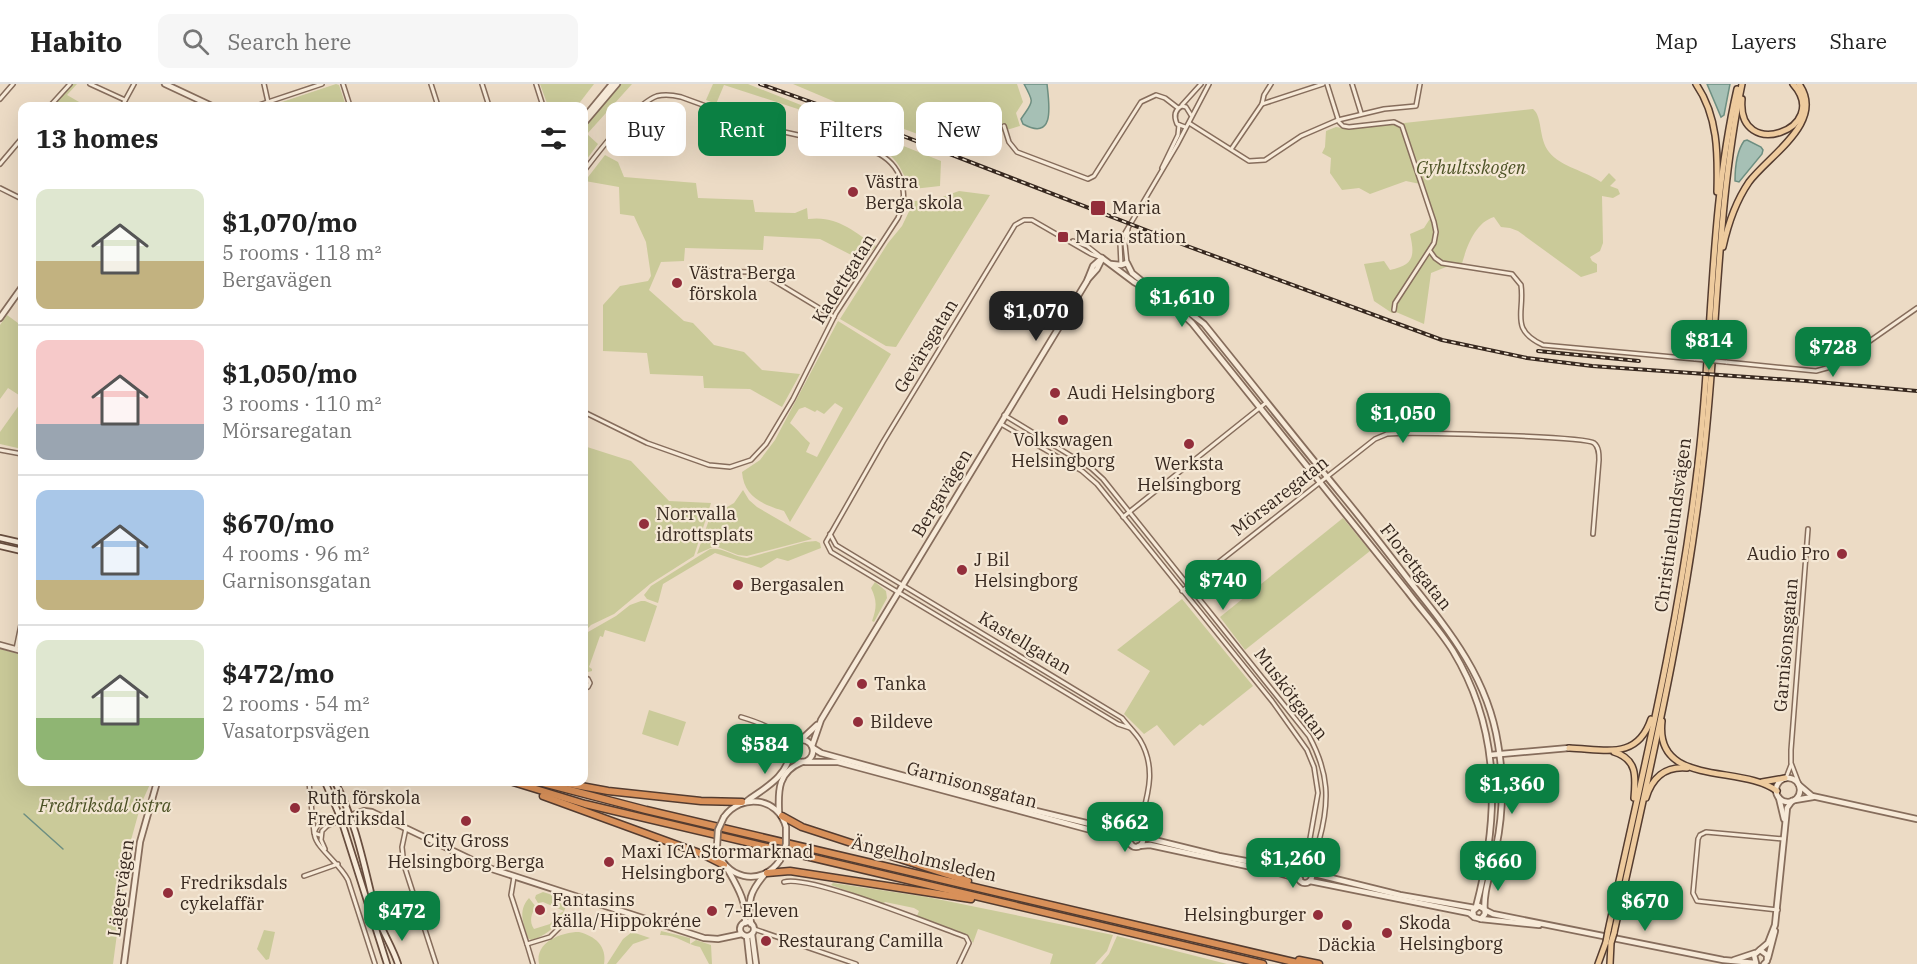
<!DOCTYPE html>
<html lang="en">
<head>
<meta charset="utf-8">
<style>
	:root { --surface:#fff; --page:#f6f6f6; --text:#222; --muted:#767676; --line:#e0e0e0; --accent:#0b8043 }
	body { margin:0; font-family:"IBM Plex Serif",serif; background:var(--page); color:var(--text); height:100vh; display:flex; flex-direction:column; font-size:22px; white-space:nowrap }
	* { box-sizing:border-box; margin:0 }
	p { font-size:20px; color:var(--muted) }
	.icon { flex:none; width:33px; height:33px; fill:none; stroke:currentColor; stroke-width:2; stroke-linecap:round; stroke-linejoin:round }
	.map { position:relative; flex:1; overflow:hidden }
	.drawer { position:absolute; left:18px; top:18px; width:570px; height:684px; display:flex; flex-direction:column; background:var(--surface); border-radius:12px; box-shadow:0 6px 24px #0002 }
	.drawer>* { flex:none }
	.hud { position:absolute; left:606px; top:18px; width:570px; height:54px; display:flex; gap:12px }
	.price { position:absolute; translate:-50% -51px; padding:0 14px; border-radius:12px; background:var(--accent); color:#fff; font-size:20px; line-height:39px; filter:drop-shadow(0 2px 3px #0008) }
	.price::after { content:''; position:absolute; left:50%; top:36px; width:18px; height:14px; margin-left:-9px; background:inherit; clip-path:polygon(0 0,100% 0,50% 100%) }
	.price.active { background:#222; color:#fff }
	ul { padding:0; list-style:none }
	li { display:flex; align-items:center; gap:18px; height:150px; padding:0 18px }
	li+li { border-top:2px solid var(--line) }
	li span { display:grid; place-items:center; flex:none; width:168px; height:120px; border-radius:12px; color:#555 }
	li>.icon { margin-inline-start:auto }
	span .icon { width:72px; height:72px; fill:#fffc; stroke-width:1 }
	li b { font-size:26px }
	h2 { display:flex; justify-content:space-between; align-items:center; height:72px; padding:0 18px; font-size:26px }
	.pill { padding:0 21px; border-radius:12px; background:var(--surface); box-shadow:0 6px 24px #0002; font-size:21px; line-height:54px }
	.pill.active { background:var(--accent); color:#fff }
	header { display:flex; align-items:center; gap:36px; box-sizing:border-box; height:84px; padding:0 30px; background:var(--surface); border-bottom:2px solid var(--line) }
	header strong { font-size:28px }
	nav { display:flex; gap:33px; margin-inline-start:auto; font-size:21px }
	.search { width:420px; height:54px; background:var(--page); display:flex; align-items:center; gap:15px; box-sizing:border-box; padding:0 21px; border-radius:12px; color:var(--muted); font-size:22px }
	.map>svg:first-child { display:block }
</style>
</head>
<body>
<header>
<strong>Habito</strong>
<div class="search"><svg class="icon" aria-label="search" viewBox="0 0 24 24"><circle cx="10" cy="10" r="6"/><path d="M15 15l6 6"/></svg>Search here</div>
<nav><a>Map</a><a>Layers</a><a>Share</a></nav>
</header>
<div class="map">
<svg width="1917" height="880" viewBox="0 0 1917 880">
	<rect width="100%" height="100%" fill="#ecdbc5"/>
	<g fill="#caca99" fill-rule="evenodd">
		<polygon points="73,0 77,0 67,11 86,22 59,22 57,18"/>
		<polygon points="336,0 339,1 345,19 333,22 270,22"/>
		<polygon points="540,0 594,0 577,22 548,22"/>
		<polygon points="621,0 632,0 587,50 598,60 584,79 584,44"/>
		<path d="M713 0H748L941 77 940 102 913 105C906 99 902 83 893 74 875 55 829 52 804 46L807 28 724 1 716 20 706 16Z"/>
		<path d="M793 0H1017L1023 18 1016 29 1020 42C1004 47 991 49 980 63L961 57 942 59 866 31Z"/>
		<path d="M1533 25C1543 33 1538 54 1549 68 1561 83 1586 87 1601 98L1609 89 1616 96 1610 102 1618 105 1620 110 1613 114 1602 112 1603 159 1600 167 1590 173 1592 177 1597 180V188L1581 193 1518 147 1510 144 1501 143 1494 133C1474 139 1466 165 1461 183H1446L1431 189 1424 240 1396 228 1392 229 1374 217 1364 180 1384 177 1390 186C1414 181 1415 172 1410 150L1424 144 1431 133 1420 100 1406 97 1370 110 1359 104 1342 106 1330 89 1331 74 1322 69 1325 63 1326 47 1336 43 1349 45Z"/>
		<path d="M605 71 618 78 624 93 696 99 698 114 753 116 755 128 795 129 807 124 808 135C837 131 853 147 876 162L863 177 820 155 764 152 763 166 685 164 684 177 661 178 649 206 684 237 693 239 714 261 744 268 762 286 800 290 782 323 750 305 704 304 703 292 650 290 647 269 603 267V221L620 202 648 197 651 192 646 158 634 132 620 130 619 103 585 97Z"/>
		<polygon points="959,107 990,111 896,263 886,262 840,235 888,159 902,142 914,117 934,116"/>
		<polygon points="7,231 22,242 22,313 8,304 0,315 0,241"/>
		<path d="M838 237 891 270 790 438 784 427C762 420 744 413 742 388L760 376 775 356ZM835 319 843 324 817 373 806 368 810 359C805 355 798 346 790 339L799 325 805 323 815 328 817 326 824 330Z"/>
		<polygon points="22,317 22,365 0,360 0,348"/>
		<polygon points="584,362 631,377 669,417 711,419 694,472 650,500 614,530 591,541 584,548"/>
		<polygon points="743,406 749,416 757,423 812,455 747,472 738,471 715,462 697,470 710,433 734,419"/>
		<polygon points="1343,434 1370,467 1245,566 1220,533"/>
		<path d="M816 457 820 459 821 464 788 477 777 474 761 484 715 469 663 500 658 519 647 515 644 511 651 502 710 465C723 463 734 473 747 474L805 458Z"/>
		<path d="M875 498 886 507 887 514 874 538 872 537C877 524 877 516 871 504Z"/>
		<polygon points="1182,515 1253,602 1203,642 1200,640 1174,662 1157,641 1144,650 1124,630 1150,587 1117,566"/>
		<polygon points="641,517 645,517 657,522 645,558 605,546 603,553 600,552 589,583 592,585 592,587 584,589 584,558 588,548 616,532 630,521"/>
		<polygon points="0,565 22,571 22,698 151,698 141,720 128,767 113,880 0,880"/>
		<polygon points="649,626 686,638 678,662 642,650"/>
		<polygon points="833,799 927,813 1113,851 1107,867 1095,880 1050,880 1053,870 978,845 973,859 968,851 917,832 919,827 914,824 885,818 883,820 831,801"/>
		<path d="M543 808 568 816C563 835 551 851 531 856L528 854C524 839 517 828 529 814L536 823C531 829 529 838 534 845L550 840 557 831 564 827 543 818 538 819 535 814 536 811Z"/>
		<polygon points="264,846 275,848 269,875 266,876 257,865"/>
		<path d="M661 847 690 854V860L696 856 711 861 712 880H709L700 863C685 860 676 850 660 851Z"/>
		<path d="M579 848C595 852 607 862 604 880H539C534 858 562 848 579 848Z"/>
		<polygon points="632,848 650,854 633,860 616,880 607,880 623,855"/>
		<polygon points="1117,852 1227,880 1101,880 1109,870"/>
	</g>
	<g fill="#a6c0b5" stroke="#6d8e81" stroke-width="1.5">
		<path d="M1024 0H1047C1049 19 1056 58 1023 40L1021 35C1033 17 1035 20 1024 0Z"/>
		<polygon points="1707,0 1730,0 1724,31 1721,33"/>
		<path d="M1747 56 1761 63 1763 66 1762 70 1739 98 1735 97C1735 85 1737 67 1744 57Z"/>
	</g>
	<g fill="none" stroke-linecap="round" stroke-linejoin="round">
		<polyline stroke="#6d8e81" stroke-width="1.5" points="24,730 63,765"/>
		<defs>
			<g id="minor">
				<polyline points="90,0 125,16"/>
				<polyline points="264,0 268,18"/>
				<polyline points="343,0 350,22"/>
				<polyline points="431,0 438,22"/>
				<polyline points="482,0 489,22"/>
				<polyline points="536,0 543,22"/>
				<polyline points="1327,0 1339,38 1343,42 1349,43 1394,38 1402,42 1434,138 1436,148 1434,159 1395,219 1394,226"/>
				<polyline points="1352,0 1361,29"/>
				<polyline points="0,15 13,0"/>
				<polyline points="1262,20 1264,11 1271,0"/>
				<polyline points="1182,21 1201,0"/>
				<polyline points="50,22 70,0"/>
				<polyline points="122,22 134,0"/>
				<polyline points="256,22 322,0"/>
				<polyline points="1189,39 1249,77 1265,76 1301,52 1338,36 1384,25 1416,22 1420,0"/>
				<polyline points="1004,42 1009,58 1017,68 1088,95 1094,92 1141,18 1156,11 1165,14 1178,24"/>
				<path d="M1185 43 1177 40C1174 33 1174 26 1182 22L1186 23 1191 31"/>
				<polyline points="1232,64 1262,20 1323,0"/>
				<polyline points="0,80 22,54"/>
				<polyline points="1162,84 1178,51 1179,41"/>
				<path d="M584 87C599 67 635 20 657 12 665 10 673 11 681 13L766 44 875 68C902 80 910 109 898 134L836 229 793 315 766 360 751 376 730 383 709 381 647 359 584 328"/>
				<polyline points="0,104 22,115"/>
				<polyline points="1073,157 1087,162 1101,173"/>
				<path d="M1430 167 1435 174 1442 179 1512 190 1521 201C1525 229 1509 245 1543 261L1695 275"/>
				<polyline points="1102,174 1091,170 1032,136 1024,136 1015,141 883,358 826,458 831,468 1118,640 1130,644"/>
				<polyline points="1127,179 1125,160 1128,145"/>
				<polyline points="1121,181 1120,159 1125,149 1177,61 1209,0"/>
				<polyline points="706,187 751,188 763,190 834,233"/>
				<polyline points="1726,278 1816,287 1834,282 1917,224"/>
				<path d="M1004 331 1091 384 1103 395 1309 652C1329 689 1330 717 1319 757 1316 767 1312 778 1311 789"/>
				<polyline points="1001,340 1082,387 1097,400 1272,617 1307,666 1314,683 1318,709 1306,777 1301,787"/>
				<polyline points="0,366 22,370"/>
				<polyline points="1123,433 1267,318"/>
				<path d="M830 450 836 461 1122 634C1128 642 1135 648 1140 656 1159 688 1145 717 1138 749"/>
				<path d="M1182 507 1375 355 1387 350C1409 348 1584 352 1594 359 1599 363 1599 370 1599 376L1593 450"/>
				<polyline points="16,565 22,536"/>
				<polyline points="584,593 588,595 590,599 588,603 584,604"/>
				<path d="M741 633C761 639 781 646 791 665"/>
				<polyline points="781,651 800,656"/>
				<polyline points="1786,694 1791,681"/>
				<polyline points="309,698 314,749 320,751"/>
				<polyline points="1799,700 1791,679 1791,666 1808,445"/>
				<polyline points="311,729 318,734 324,736"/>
				<path d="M339 734 336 732C287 748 335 770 348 796L375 880"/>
				<polyline points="406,744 402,763 404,781 436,880"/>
				<polyline points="325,765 321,756 322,747 327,742 350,732"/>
				<polyline points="304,792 338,780"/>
				<polyline points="514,793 511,811 527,860 550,853 561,842"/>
				<path d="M784 798C809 790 935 842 966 853L969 859 959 880"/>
				<polyline points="1778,826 1697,817 1693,809 1698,755 1700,751 1706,748 1784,755"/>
				<polyline points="754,845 856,880"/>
				<polyline points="527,860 533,880"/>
			</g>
			<g id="tertiary">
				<polyline points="165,0 212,22"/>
				<polyline points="584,34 612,0"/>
				<polyline points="584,39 617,0"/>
				<path d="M1102 174 1134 198 1191 230 1204 240C1250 297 1295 354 1341 410 1365 439 1388 469 1411 499 1451 549 1488 595 1498 660 1504 695 1503 730 1496 764 1492 786 1482 809 1485 830L1481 835 1474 833 1473 827 1479 822 1484 825"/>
				<polyline points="1111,180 1121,181 1127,179 1132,189 1148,202"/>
				<polyline points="1088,195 1097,185 1101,177"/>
				<path d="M1175 223 1192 239 1408 508C1423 528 1440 546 1453 567 1502 648 1499 735 1476 823"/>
				<polyline points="0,234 22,203"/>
				<polyline points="0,561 22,567"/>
				<polyline points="802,655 817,641"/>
				<circle cx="802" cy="667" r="11"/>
				<polyline points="812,662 821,636 827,626 1087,197 1093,182 1102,174"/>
				<polyline points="813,664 821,669 999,718 1132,750"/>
				<polyline points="1490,671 1569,664"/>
				<polyline points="805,678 838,678 1124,755 1131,760"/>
				<circle cx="1788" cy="706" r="12"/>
				<polyline points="1799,701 1812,712 1917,735"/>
				<polyline points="1779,714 1784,735"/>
				<polyline points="1795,716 1813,713"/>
				<path d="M747 717C766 703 787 693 791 667"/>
				<path d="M779 728C778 706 778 688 802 678"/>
				<polyline points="350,732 364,727 372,728 489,784 704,854 718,855 742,850"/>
				<path d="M724 733C741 709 778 713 786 743"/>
				<circle cx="1136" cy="756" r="7"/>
				<polyline points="1142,753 1219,772 1301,787"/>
				<path d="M717 762C722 795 762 804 780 776"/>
				<polyline points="1139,762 1150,761 1275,788 1300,795"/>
				<circle cx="1305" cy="792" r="7"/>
				<path d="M728 786C737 802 748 820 745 839"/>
				<polyline points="1311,789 1400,811 1475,824"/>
				<polyline points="1310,797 1469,829 1474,833"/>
				<polyline points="1485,826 1493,830 1723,876 1755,879"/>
				<polyline points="1481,835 1539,841"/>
				<circle cx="747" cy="845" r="7"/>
				<path d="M751 840C748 816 749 809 765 790"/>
				<polyline points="752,850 756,880"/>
				<polyline points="747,853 750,880"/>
				<polyline points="1760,866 1767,871 1767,877 1764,880"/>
				<polyline points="1768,874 1775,847"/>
				<polyline points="1734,876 1755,869"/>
				<polyline points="1756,879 1754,871 1768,859 1775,841 1787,724 1792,717"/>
				<polyline points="124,880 140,758 157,698"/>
			</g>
			<g id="secondary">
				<polyline points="0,454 22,459"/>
				<polyline points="0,462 22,467"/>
				<polyline points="325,698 341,735 387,880"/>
				<path d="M335 698C356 737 364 782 375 825 380 845 392 861 398 880"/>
			</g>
			<g id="primary">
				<path d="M1696 0C1718 32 1718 70 1717 108"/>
				<path d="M1742 15C1736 79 1833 45 1793 0"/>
				<path d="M1723 163C1728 140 1736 117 1749 98 1769 71 1826 38 1799 0"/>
				<path d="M1662 637C1654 704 1742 680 1777 707"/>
				<path d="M1569 664C1604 665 1637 677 1651 635"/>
				<path d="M1614 668C1637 675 1636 692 1634 714"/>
				<polyline points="1762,698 1785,694"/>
				<path d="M1646 714C1652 694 1665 682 1687 684"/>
				<path d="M1608 847C1642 692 1680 537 1698 379 1713 255 1709 127 1737 5"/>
				<path d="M1614 849C1648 693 1686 536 1703 378 1718 252 1716 124 1742 0"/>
				<polyline points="1598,880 1606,858"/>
				<polyline points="1610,880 1611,859"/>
			</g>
			<g id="motorway">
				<polyline points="513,698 585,720 1263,880"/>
				<polyline points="539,698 646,726 1302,880"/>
				<polyline points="559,698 608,707 701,717 742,718"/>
				<polyline points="543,712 702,770 724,781"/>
				<polyline points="782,732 802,743 968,797"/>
				<polyline points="767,789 790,787 971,815"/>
				<polyline points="1299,876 1319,880"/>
			</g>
		</defs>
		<use href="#minor" stroke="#866d5c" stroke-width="6"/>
		<use href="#tertiary" stroke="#866d5c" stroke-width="8"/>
		<use href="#secondary" stroke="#684e3f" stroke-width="8"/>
		<use href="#primary" stroke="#543c30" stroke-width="8"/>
		<use href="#motorway" stroke="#543c30" stroke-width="9"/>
		<use href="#minor" stroke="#f7ead8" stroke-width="3"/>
		<use href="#tertiary" stroke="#f7ead8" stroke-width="4.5"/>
		<use href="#secondary" stroke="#f7ead8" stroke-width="4.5"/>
		<use href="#primary" stroke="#eecb9e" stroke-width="5"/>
		<use href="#motorway" stroke="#d89059" stroke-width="6"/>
		<defs>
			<g id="rail">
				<polyline points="760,0 867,38 1187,162 1442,256 1527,274 1592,282 1806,297 1917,307"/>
				<polyline points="1538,267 1639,277"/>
			</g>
		</defs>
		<use href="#rail" stroke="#37281f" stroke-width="4"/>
		<use href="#rail" stroke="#f4e7d4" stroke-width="1.5" stroke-dasharray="4.5" stroke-linecap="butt"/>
		<defs>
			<polyline id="minor-bridge" points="1695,275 1726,278"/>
			<g id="tertiary-bridge">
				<polyline points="717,762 718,746 724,733"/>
				<polyline points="780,776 786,760 786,743"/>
			</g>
			<g id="primary-bridge">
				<polyline points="1606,858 1608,847"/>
				<polyline points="1611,859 1614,849"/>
			</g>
		</defs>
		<use href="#minor-bridge" stroke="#866d5c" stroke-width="6" stroke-linecap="butt"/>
		<use href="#tertiary-bridge" stroke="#866d5c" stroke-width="8" stroke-linecap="butt"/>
		<use href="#primary-bridge" stroke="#543c30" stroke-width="8" stroke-linecap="butt"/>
		<use href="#minor-bridge" stroke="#f7ead8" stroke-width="3"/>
		<use href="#tertiary-bridge" stroke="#f7ead8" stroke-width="4.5"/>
		<use href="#primary-bridge" stroke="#eecb9e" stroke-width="5"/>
	</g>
	<g fill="#932e3b" stroke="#f4e7d4" stroke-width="2">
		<circle cx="853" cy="108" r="6"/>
		<rect x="1090" y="116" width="16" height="16" rx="3"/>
		<rect x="1057" y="147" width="12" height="12" rx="3"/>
		<circle cx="677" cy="199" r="6"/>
		<circle cx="1055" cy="309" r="6"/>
		<circle cx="1063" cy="336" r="6"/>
		<circle cx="1189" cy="360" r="6"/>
		<circle cx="644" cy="440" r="6"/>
		<circle cx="1842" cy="470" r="6"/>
		<circle cx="962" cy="486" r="6"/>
		<circle cx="738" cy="501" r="6"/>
		<circle cx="862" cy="600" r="6"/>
		<circle cx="858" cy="638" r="6"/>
		<circle cx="295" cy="724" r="6"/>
		<circle cx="466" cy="737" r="6"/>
		<circle cx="609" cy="778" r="6"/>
		<circle cx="168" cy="809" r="6"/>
		<circle cx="540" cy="826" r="6"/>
		<circle cx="712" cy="827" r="6"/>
		<circle cx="1318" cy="831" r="6"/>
		<circle cx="1347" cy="841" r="6"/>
		<circle cx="1387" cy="849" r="6"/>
		<circle cx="766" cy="857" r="6"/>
	</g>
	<g text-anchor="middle" stroke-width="4.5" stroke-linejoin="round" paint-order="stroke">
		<g font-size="18" font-style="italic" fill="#4d5326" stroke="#f4e7d4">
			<text x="1471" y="90">Gyhultsskogen</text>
			<text x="105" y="728">Fredriksdal östra</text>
		</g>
		<g font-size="18" fill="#37281f" stroke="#f4e7d4" text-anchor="start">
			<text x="865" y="104">Västra<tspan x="865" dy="21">Berga skola</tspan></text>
			<text x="1112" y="130">Maria</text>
			<text x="1075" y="159">Maria station</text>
			<text x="689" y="195">Västra Berga<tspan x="689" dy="21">förskola</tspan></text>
			<text x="1067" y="315">Audi Helsingborg</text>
			<text x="1063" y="362" text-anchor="middle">Volkswagen<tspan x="1063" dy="21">Helsingborg</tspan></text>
			<text x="1189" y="386" text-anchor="middle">Werksta<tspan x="1189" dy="21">Helsingborg</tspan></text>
			<text x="656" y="436">Norrvalla<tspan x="656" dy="21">idrottsplats</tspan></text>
			<text x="1830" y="476" text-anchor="end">Audio Pro</text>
			<text x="974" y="482">J Bil<tspan x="974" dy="21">Helsingborg</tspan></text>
			<text x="750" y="507">Bergasalen</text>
			<text x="874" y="606">Tanka</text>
			<text x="870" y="644">Bildeve</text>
			<text x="307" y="720">Ruth förskola<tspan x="307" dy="21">Fredriksdal</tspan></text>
			<text x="466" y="763" text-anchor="middle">City Gross<tspan x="466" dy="21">Helsingborg Berga</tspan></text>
			<text x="621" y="774">Maxi ICA Stormarknad<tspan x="621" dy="21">Helsingborg</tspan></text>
			<text x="180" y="805">Fredriksdals<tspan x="180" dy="21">cykelaffär</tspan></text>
			<text x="552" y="822">Fantasins<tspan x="552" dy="21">källa/Hippokréne</tspan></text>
			<text x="724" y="833">7-Eleven</text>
			<text x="1306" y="837" text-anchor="end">Helsingburger</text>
			<text x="1399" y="845">Skoda<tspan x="1399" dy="21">Helsingborg</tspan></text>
			<text x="778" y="863">Restaurang Camilla</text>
			<text x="1347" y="867" text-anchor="middle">Däckia</text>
		</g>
		<g font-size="18" fill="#37281f" stroke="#f4e7d4">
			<text transform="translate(844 195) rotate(-58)" y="6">Kadettgatan</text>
			<text transform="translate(926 262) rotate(-59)" y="6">Gevärsgatan</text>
			<text transform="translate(942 409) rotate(-59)" y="6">Bergavägen</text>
			<text transform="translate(1280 412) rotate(-38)" y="6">Mörsaregatan</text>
			<text transform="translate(1673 441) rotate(-82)" y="6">Christinelundsvägen</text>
			<text transform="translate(1416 483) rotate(52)" y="6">Florettgatan</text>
			<text transform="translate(1025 559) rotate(31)" y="6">Kastellgatan</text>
			<text transform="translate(1786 561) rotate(-85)" y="6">Garnisonsgatan</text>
			<text transform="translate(1291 610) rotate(53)" y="6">Muskötgatan</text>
			<text transform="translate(972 701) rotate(15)" y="6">Garnisonsgatan</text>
			<text transform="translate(924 775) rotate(13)" y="6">Ängelholmsleden</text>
			<text transform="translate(121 804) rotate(-82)" y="6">Lägervägen</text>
		</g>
	</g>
</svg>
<b class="price" style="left:1182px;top:244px">$1,610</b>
<b class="price active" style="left:1036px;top:258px">$1,070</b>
<b class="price" style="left:1709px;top:287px">$814</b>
<b class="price" style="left:1833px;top:294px">$728</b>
<b class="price" style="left:1403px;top:360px">$1,050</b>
<b class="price" style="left:1223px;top:527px">$740</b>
<b class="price" style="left:765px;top:691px">$584</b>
<b class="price" style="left:1512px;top:731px">$1,360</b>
<b class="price" style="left:1125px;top:769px">$662</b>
<b class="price" style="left:1293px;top:805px">$1,260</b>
<b class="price" style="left:1498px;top:808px">$660</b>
<b class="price" style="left:1645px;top:848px">$670</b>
<b class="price" style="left:402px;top:858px">$472</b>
<div class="hud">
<a class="pill">Buy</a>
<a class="pill active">Rent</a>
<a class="pill">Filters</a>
<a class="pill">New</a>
</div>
<section class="drawer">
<h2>13 homes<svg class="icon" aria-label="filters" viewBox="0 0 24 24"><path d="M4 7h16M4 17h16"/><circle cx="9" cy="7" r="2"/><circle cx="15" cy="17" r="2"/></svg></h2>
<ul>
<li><span style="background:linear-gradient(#dfe7d0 60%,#c2b280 0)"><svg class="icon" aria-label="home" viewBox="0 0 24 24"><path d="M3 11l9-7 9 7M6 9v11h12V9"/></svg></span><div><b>$1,070/mo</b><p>5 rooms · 118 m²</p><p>Bergavägen</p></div></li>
<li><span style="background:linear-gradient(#f6c9c9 70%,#9aa5b1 0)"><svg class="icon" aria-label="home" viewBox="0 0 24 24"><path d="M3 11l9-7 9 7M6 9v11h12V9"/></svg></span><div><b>$1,050/mo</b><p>3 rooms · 110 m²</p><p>Mörsaregatan</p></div></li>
<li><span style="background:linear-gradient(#a9c7e8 75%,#c2b280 0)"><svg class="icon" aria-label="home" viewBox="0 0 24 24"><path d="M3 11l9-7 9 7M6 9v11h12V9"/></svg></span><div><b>$670/mo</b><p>4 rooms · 96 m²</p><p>Garnisonsgatan</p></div></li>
<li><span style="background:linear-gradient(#dfe7d0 65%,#8fb573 0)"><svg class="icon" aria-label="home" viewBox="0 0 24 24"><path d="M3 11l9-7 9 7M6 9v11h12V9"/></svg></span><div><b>$472/mo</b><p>2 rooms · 54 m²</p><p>Vasatorpsvägen</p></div></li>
</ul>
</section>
</div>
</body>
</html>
